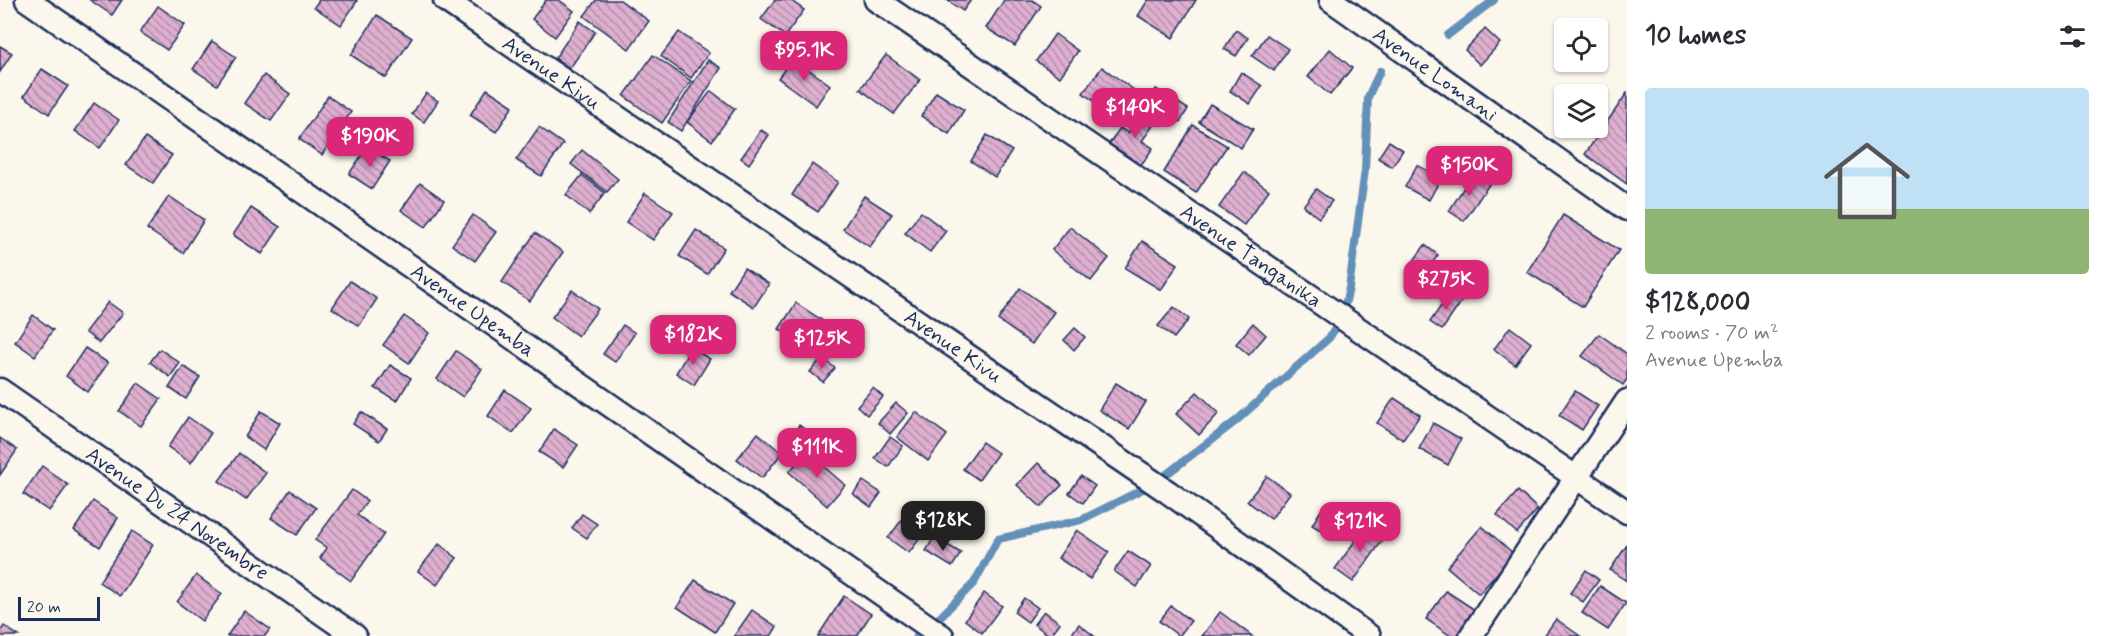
<!DOCTYPE html>
<html lang="en">
<head>
<meta charset="utf-8">
<style>
	:root { --surface:#fff; --page:#f2f2f3; --text:#2b2b33; --muted:#7c7c81; --line:#e1e1e2; --accent:#db2777 }
	body { margin:0; font-family:Mynerve,sans-serif; background:var(--page); color:var(--text); height:100vh; display:flex; flex-direction:column; font-size:22px; white-space:nowrap }
	* { box-sizing:border-box; margin:0 }
	p { font-size:20px; color:var(--muted) }
	.icon { flex:none; width:33px; height:33px; fill:none; stroke:currentColor; stroke-width:2; stroke-linecap:round; stroke-linejoin:round }
	.map { position:relative; flex:1; overflow:hidden }
	.details { display:flex; flex-direction:column; background:var(--surface); width:480px }
	.details>* { flex:none }
	.controls { position:absolute; left:1554px; top:18px; display:grid; gap:12px }
	.controls a { display:grid; place-items:center; width:54px; height:54px; border-radius:6px; background:var(--surface); box-shadow:0 2px 4px #0004; font-size:30px }
	.scale { position:absolute; left:18px; bottom:15px; width:82px; box-sizing:border-box; padding-left:6px; border:3px solid #1b2f5e; border-top:0; font-size:16px; line-height:21px; white-space:nowrap; color:#1b2f5e; -webkit-text-stroke:4px #fbf7ec; paint-order:stroke }
	.price { position:absolute; translate:-50% -51px; padding:0 14px; border-radius:12px; background:var(--accent); color:#fff; font-size:20px; line-height:39px; filter:drop-shadow(0 2px 3px #0008) }
	.price::after { content:''; position:absolute; left:50%; top:36px; width:18px; height:14px; margin-left:-9px; background:inherit; clip-path:polygon(0 0,100% 0,50% 100%) }
	.price.on { background:#222; color:#fff }
	ul { padding:0; list-style:none }
	li { display:grid; align-content:center; gap:12px; height:318px; padding:0 18px }
	li+li { border-top:2px solid var(--line) }
	li span { display:grid; place-items:center; height:186px; border-radius:6px; color:#555 }
	li>.icon { margin-inline-start:auto }
	span .icon { width:108px; height:108px; fill:#fffc; stroke-width:1 }
	li b { font-size:26px }
	h2 { display:flex; justify-content:space-between; align-items:center; height:72px; padding:0 18px; font-size:26px }
	main { display:flex; flex:1; min-height:0 }
	.map>svg:first-child { display:block }
</style>
</head>
<body>
<main>
<div class="map">
<svg width="1627" height="636" viewBox="0 0 1627 636">
	<defs>
		<pattern id="building-back-hatch" width="6" height="6" patternUnits="userSpaceOnUse" patternTransform="scale(1.5)"><rect width="6" height="6" fill="#dfafd0"/><path d="M-1 5l2 2M0 0l6 6M5-1l2 2" fill="none" stroke="#b48fac"/></pattern>
	</defs>
	<rect width="100%" height="100%" fill="#fbf7ec"/>
	<filter id="ink" filterUnits="userSpaceOnUse"><feTurbulence type="fractalNoise" baseFrequency=".0167" numOctaves="2"/><feDisplacementMap in="SourceGraphic" scale="12" xChannelSelector="R" yChannelSelector="G"/><feConvolveMatrix kernelMatrix="1 2 1 2 8 2 1 2 1" color-interpolation-filters="sRGB"/></filter>
	<g filter="url(#ink)">
		<g fill="none" stroke-linecap="round" stroke-linejoin="round">
			<g stroke="#6490b9" stroke-width="8">
				<polyline points="1448,35 1494,0"/>
				<polyline points="917,636 930,627 974,583 998,539 1081,520 1155,483 1236,421 1329,338 1342,318 1349,288 1365,170 1368,97 1380,71"/>
			</g>
		</g>
		<g fill="url(#building-back-hatch)" stroke="#1b2f5e" stroke-width="1.5">
			<polygon points="90,0 122,0 112,15"/>
			<polygon points="319,0 356,0 357,1 341,25 314,7"/>
			<polygon points="546,0 559,0 574,11 555,37 532,19"/>
			<polygon points="596,0 620,0 649,21 629,49 584,16"/>
			<polygon points="775,0 790,0 804,10 785,36 761,19"/>
			<polygon points="947,0 971,0 963,11"/>
			<polygon points="1004,0 1032,0 1041,6 1015,46 986,28"/>
			<polygon points="1148,0 1196,0 1173,38 1138,16"/>
			<polygon points="158,6 185,25 167,50 140,32"/>
			<polygon points="377,15 412,38 386,78 351,55"/>
			<polygon points="580,21 595,32 570,68 555,58"/>
			<polygon points="1485,29 1500,43 1480,65 1465,50"/>
			<polygon points="1236,30 1248,38 1236,56 1224,49"/>
			<polygon points="679,32 709,53 691,78 661,56"/>
			<polygon points="1055,34 1078,51 1060,77 1036,61"/>
			<polygon points="1267,35 1288,49 1274,71 1252,56"/>
			<polygon points="212,41 236,57 217,85 193,69"/>
			<polygon points="0,46 12,53 0,72"/>
			<polygon points="1330,49 1352,68 1330,95 1308,77"/>
			<polygon points="653,55 691,81 662,123 624,96"/>
			<polygon points="886,55 920,80 894,114 860,89"/>
			<polygon points="793,58 830,85 816,106 778,78"/>
			<polygon points="708,60 721,68 681,131 668,122"/>
			<polygon points="1102,67 1138,93 1119,119 1083,93"/>
			<polygon points="42,69 68,86 49,114 24,96"/>
			<polygon points="1241,72 1262,86 1250,104 1230,91"/>
			<polygon points="264,75 290,94 271,121 244,103"/>
			<polygon points="487,89 513,106 496,132 470,115"/>
			<polygon points="1156,89 1188,109 1180,122 1149,102"/>
			<polygon points="711,91 735,109 712,141 687,122"/>
			<polygon points="936,92 964,110 949,134 921,116"/>
			<polygon points="426,93 438,101 424,122 412,114"/>
			<polygon points="1627,93 1627,184 1585,154"/>
			<polygon points="328,96 351,112 322,155 299,139"/>
			<polygon points="94,103 119,120 100,148 75,131"/>
			<polygon points="1210,104 1253,129 1241,148 1199,122"/>
			<polygon points="1143,110 1157,120 1142,141 1153,148 1141,165 1109,144 1120,128 1128,133"/>
			<polygon points="1193,125 1227,146 1196,193 1164,172"/>
			<polygon points="539,127 563,144 541,176 516,160"/>
			<polygon points="761,130 769,135 749,164 741,158"/>
			<polygon points="987,135 1012,151 995,177 971,161"/>
			<polygon points="145,138 172,155 153,183 126,165"/>
			<polygon points="1389,141 1403,150 1392,167 1378,158"/>
			<polygon points="367,147 390,161 372,189 349,174"/>
			<polygon points="582,150 618,179 607,192 571,164"/>
			<polygon points="812,164 838,182 818,212 792,195"/>
			<polygon points="1417,165 1441,178 1429,200 1405,187"/>
			<polygon points="1244,172 1269,190 1244,225 1219,207"/>
			<polygon points="1473,173 1490,183 1464,221 1449,211"/>
			<polygon points="582,175 605,193 589,214 566,195"/>
			<polygon points="420,183 444,200 426,227 401,210"/>
			<polygon points="1316,189 1332,201 1319,218 1303,206"/>
			<polygon points="645,193 673,212 653,240 626,222"/>
			<polygon points="169,196 204,220 183,253 147,229"/>
			<polygon points="864,196 892,214 870,247 843,229"/>
			<polygon points="251,208 280,227 262,254 233,235"/>
			<polygon points="921,212 946,231 930,252 905,233"/>
			<polygon points="473,215 496,232 475,261 452,245"/>
			<polygon points="1563,215 1619,250 1583,307 1527,272"/>
			<polygon points="1070,227 1109,258 1091,281 1052,250"/>
			<polygon points="696,230 724,248 707,274 679,256"/>
			<polygon points="535,233 563,252 530,301 502,282"/>
			<polygon points="1142,241 1178,264 1161,290 1125,268"/>
			<polygon points="1425,245 1438,255 1423,276 1410,266"/>
			<polygon points="744,268 769,284 754,307 729,291"/>
			<polygon points="350,281 377,299 359,326 332,308"/>
			<polygon points="1020,288 1054,312 1032,344 998,320"/>
			<polygon points="572,290 598,309 578,336 552,317"/>
			<polygon points="1450,293 1462,301 1442,330 1430,322"/>
			<polygon points="108,302 123,313 99,343 85,332"/>
			<polygon points="796,303 823,321 806,346 779,329"/>
			<polygon points="1174,307 1189,319 1174,338 1158,326"/>
			<polygon points="33,315 53,330 35,356 15,342"/>
			<polygon points="404,316 429,333 409,363 383,345"/>
			<polygon points="1253,323 1266,335 1249,355 1236,344"/>
			<polygon points="623,325 635,333 615,362 603,354"/>
			<polygon points="1510,327 1531,343 1515,365 1494,349"/>
			<polygon points="1075,328 1085,337 1074,350 1064,340"/>
			<polygon points="1599,334 1627,354 1627,379 1623,385 1582,356"/>
			<polygon points="85,348 108,363 88,392 66,376"/>
			<polygon points="691,348 710,359 694,385 676,373"/>
			<polygon points="160,349 180,363 170,377 150,362"/>
			<polygon points="456,351 482,369 463,397 437,379"/>
			<polygon points="822,358 835,368 823,382 810,372"/>
			<polygon points="390,365 411,378 397,401 375,388"/>
			<polygon points="183,366 200,377 186,399 169,388"/>
			<polygon points="138,383 161,399 141,426 119,411"/>
			<polygon points="1116,383 1146,402 1129,429 1099,410"/>
			<polygon points="873,388 883,397 867,415 857,406"/>
			<polygon points="505,390 531,408 513,433 488,416"/>
			<polygon points="1575,391 1598,406 1582,430 1559,415"/>
			<polygon points="1197,392 1219,413 1199,435 1176,414"/>
			<polygon points="1394,398 1420,415 1403,440 1377,423"/>
			<polygon points="896,403 908,413 890,434 878,423"/>
			<polygon points="261,411 280,423 264,450 245,437"/>
			<polygon points="361,412 387,429 379,441 353,424"/>
			<polygon points="916,412 947,435 928,461 897,437"/>
			<polygon points="188,417 211,433 191,463 168,447"/>
			<polygon points="1433,423 1461,439 1448,465 1419,449"/>
			<polygon points="799,425 811,434 798,452 786,442"/>
			<polygon points="554,429 578,445 563,467 539,452"/>
			<polygon points="758,433 782,453 762,478 737,459"/>
			<polygon points="890,437 903,446 888,467 875,458"/>
			<polygon points="0,438 17,450 0,475"/>
			<polygon points="982,442 998,453 979,480 963,469"/>
			<polygon points="807,452 845,485 827,506 789,472"/>
			<polygon points="239,453 266,473 246,500 219,481"/>
			<polygon points="1038,463 1062,485 1041,507 1017,485"/>
			<polygon points="42,466 68,485 49,511 23,494"/>
			<polygon points="1081,476 1095,486 1083,503 1069,493"/>
			<polygon points="1267,476 1290,493 1271,519 1247,501"/>
			<polygon points="863,481 881,493 871,507 853,494"/>
			<polygon points="290,490 316,508 297,535 271,518"/>
			<polygon points="352,490 367,501 357,515 384,534 351,581 320,558 327,548 315,540"/>
			<polygon points="1518,491 1538,509 1517,533 1497,515"/>
			<polygon points="93,501 118,518 100,547 74,530"/>
			<polygon points="914,504 934,519 909,553 888,538"/>
			<polygon points="1323,507 1346,521 1335,539 1312,525"/>
			<polygon points="582,514 597,524 587,538 572,528"/>
			<polygon points="1367,524 1385,537 1353,582 1335,569"/>
			<polygon points="1482,526 1514,554 1479,594 1447,567"/>
			<polygon points="1077,530 1109,552 1090,579 1058,558"/>
			<polygon points="132,531 153,545 120,596 99,582"/>
			<polygon points="934,537 961,553 952,567 926,551"/>
			<polygon points="439,544 457,558 437,585 418,571"/>
			<polygon points="1627,545 1627,581 1610,570"/>
			<polygon points="1128,551 1151,566 1137,587 1114,571"/>
			<polygon points="1586,570 1599,580 1583,602 1570,593"/>
			<polygon points="196,575 222,594 202,621 177,602"/>
			<polygon points="695,580 733,604 715,632 677,607"/>
			<polygon points="1600,586 1626,603 1608,630 1582,613"/>
			<polygon points="1446,591 1475,610 1457,636 1451,636 1426,619"/>
			<polygon points="984,593 1002,606 982,633 965,620"/>
			<polygon points="844,596 871,614 857,636 818,636"/>
			<polygon points="1024,598 1038,608 1028,622 1014,612"/>
			<polygon points="1171,606 1191,621 1179,636 1159,621"/>
			<polygon points="752,610 777,627 771,636 734,636"/>
			<polygon points="244,611 270,629 265,636 227,636"/>
			<polygon points="1044,611 1060,623 1050,636 1034,624"/>
			<polygon points="1220,612 1252,636 1202,636"/>
			<polygon points="1556,619 1580,636 1544,636"/>
			<polygon points="1079,624 1094,636 1070,636"/>
			<polygon points="4,626 19,636 0,636 0,632"/>
		</g>
		<g fill="none" stroke-linecap="round" stroke-linejoin="round">
			<defs>
				<g id="street">
					<path id="s1" d="M27 0 942 636"/>
					<path id="s2" d="M445 0 1168 492 1369 636"/>
					<path id="s3" d="M876 0 1627 512"/>
					<path id="s4" d="M1331 0 1627 209"/>
					<path id="s5" d="M0 390 355 636"/>
					<polyline points="1471,636 1627,401"/>
				</g>
			</defs>
			<use href="#street" stroke="#1b2f5e" stroke-width="27"/>
			<use href="#street" stroke="#fbf7ec" stroke-width="22"/>
		</g>
	</g>
	<g text-anchor="middle" stroke-width="4.5" stroke-linejoin="round" paint-order="stroke">
		<g font-size="21" fill="#1b2f5e" stroke="#fbf7ec">
			<text dy="7" stroke="none"><textPath href="#s2" startOffset="129">Avenue Kivu</textPath></text>
			<text dy="7" stroke="none"><textPath href="#s4" startOffset="128">Avenue Lomani</textPath></text>
			<text dy="7" stroke="none"><textPath href="#s3" startOffset="454">Avenue Tanganika</textPath></text>
			<text dy="7" stroke="none"><textPath href="#s1" startOffset="543">Avenue Upemba</textPath></text>
			<text dy="7" stroke="none"><textPath href="#s2" startOffset="615">Avenue Kivu</textPath></text>
			<text dy="7" stroke="none"><textPath href="#s5" startOffset="216">Avenue Du 24 Novembre</textPath></text>
		</g>
	</g>
</svg>
<div class="controls">
<a><svg class="icon" aria-label="locate" viewBox="0 0 24 24"><circle cx="12" cy="12" r="6"/><path d="M12 2v4M12 18v4M2 12h4M18 12h4"/></svg></a>
<a><svg class="icon" aria-label="layers" viewBox="0 0 24 24"><path d="M12 4l9 5-9 5-9-5zM3 14l9 5 9-5"/></svg></a>
</div>
<div class="scale">20 m</div>
<b class="price" style="left:804px;top:82px">$95.1K</b>
<b class="price" style="left:1135px;top:139px">$140K</b>
<b class="price" style="left:370px;top:168px">$190K</b>
<b class="price" style="left:1469px;top:197px">$150K</b>
<b class="price" style="left:1446px;top:311px">$275K</b>
<b class="price" style="left:693px;top:366px">$182K</b>
<b class="price" style="left:822px;top:370px">$125K</b>
<b class="price" style="left:817px;top:479px">$111K</b>
<b class="price on" style="left:943px;top:552px">$128K</b>
<b class="price" style="left:1360px;top:553px">$121K</b>
</div>
<section class="details">
<h2>10 homes<svg class="icon" aria-label="filters" viewBox="0 0 24 24"><path d="M4 7h16M4 17h16"/><circle cx="9" cy="7" r="2"/><circle cx="15" cy="17" r="2"/></svg></h2>
<ul>
<li><span style="background:linear-gradient(#bfe0f5 65%,#8fb573 0)"><svg class="icon" aria-label="home" viewBox="0 0 24 24"><path d="M3 11l9-7 9 7M6 9v11h12V9"/></svg></span><div><b>$128,000</b><p>2 rooms · 70 m²</p><p>Avenue Upemba</p></div></li>
</ul>
</section>
</main>
</body>
</html>
